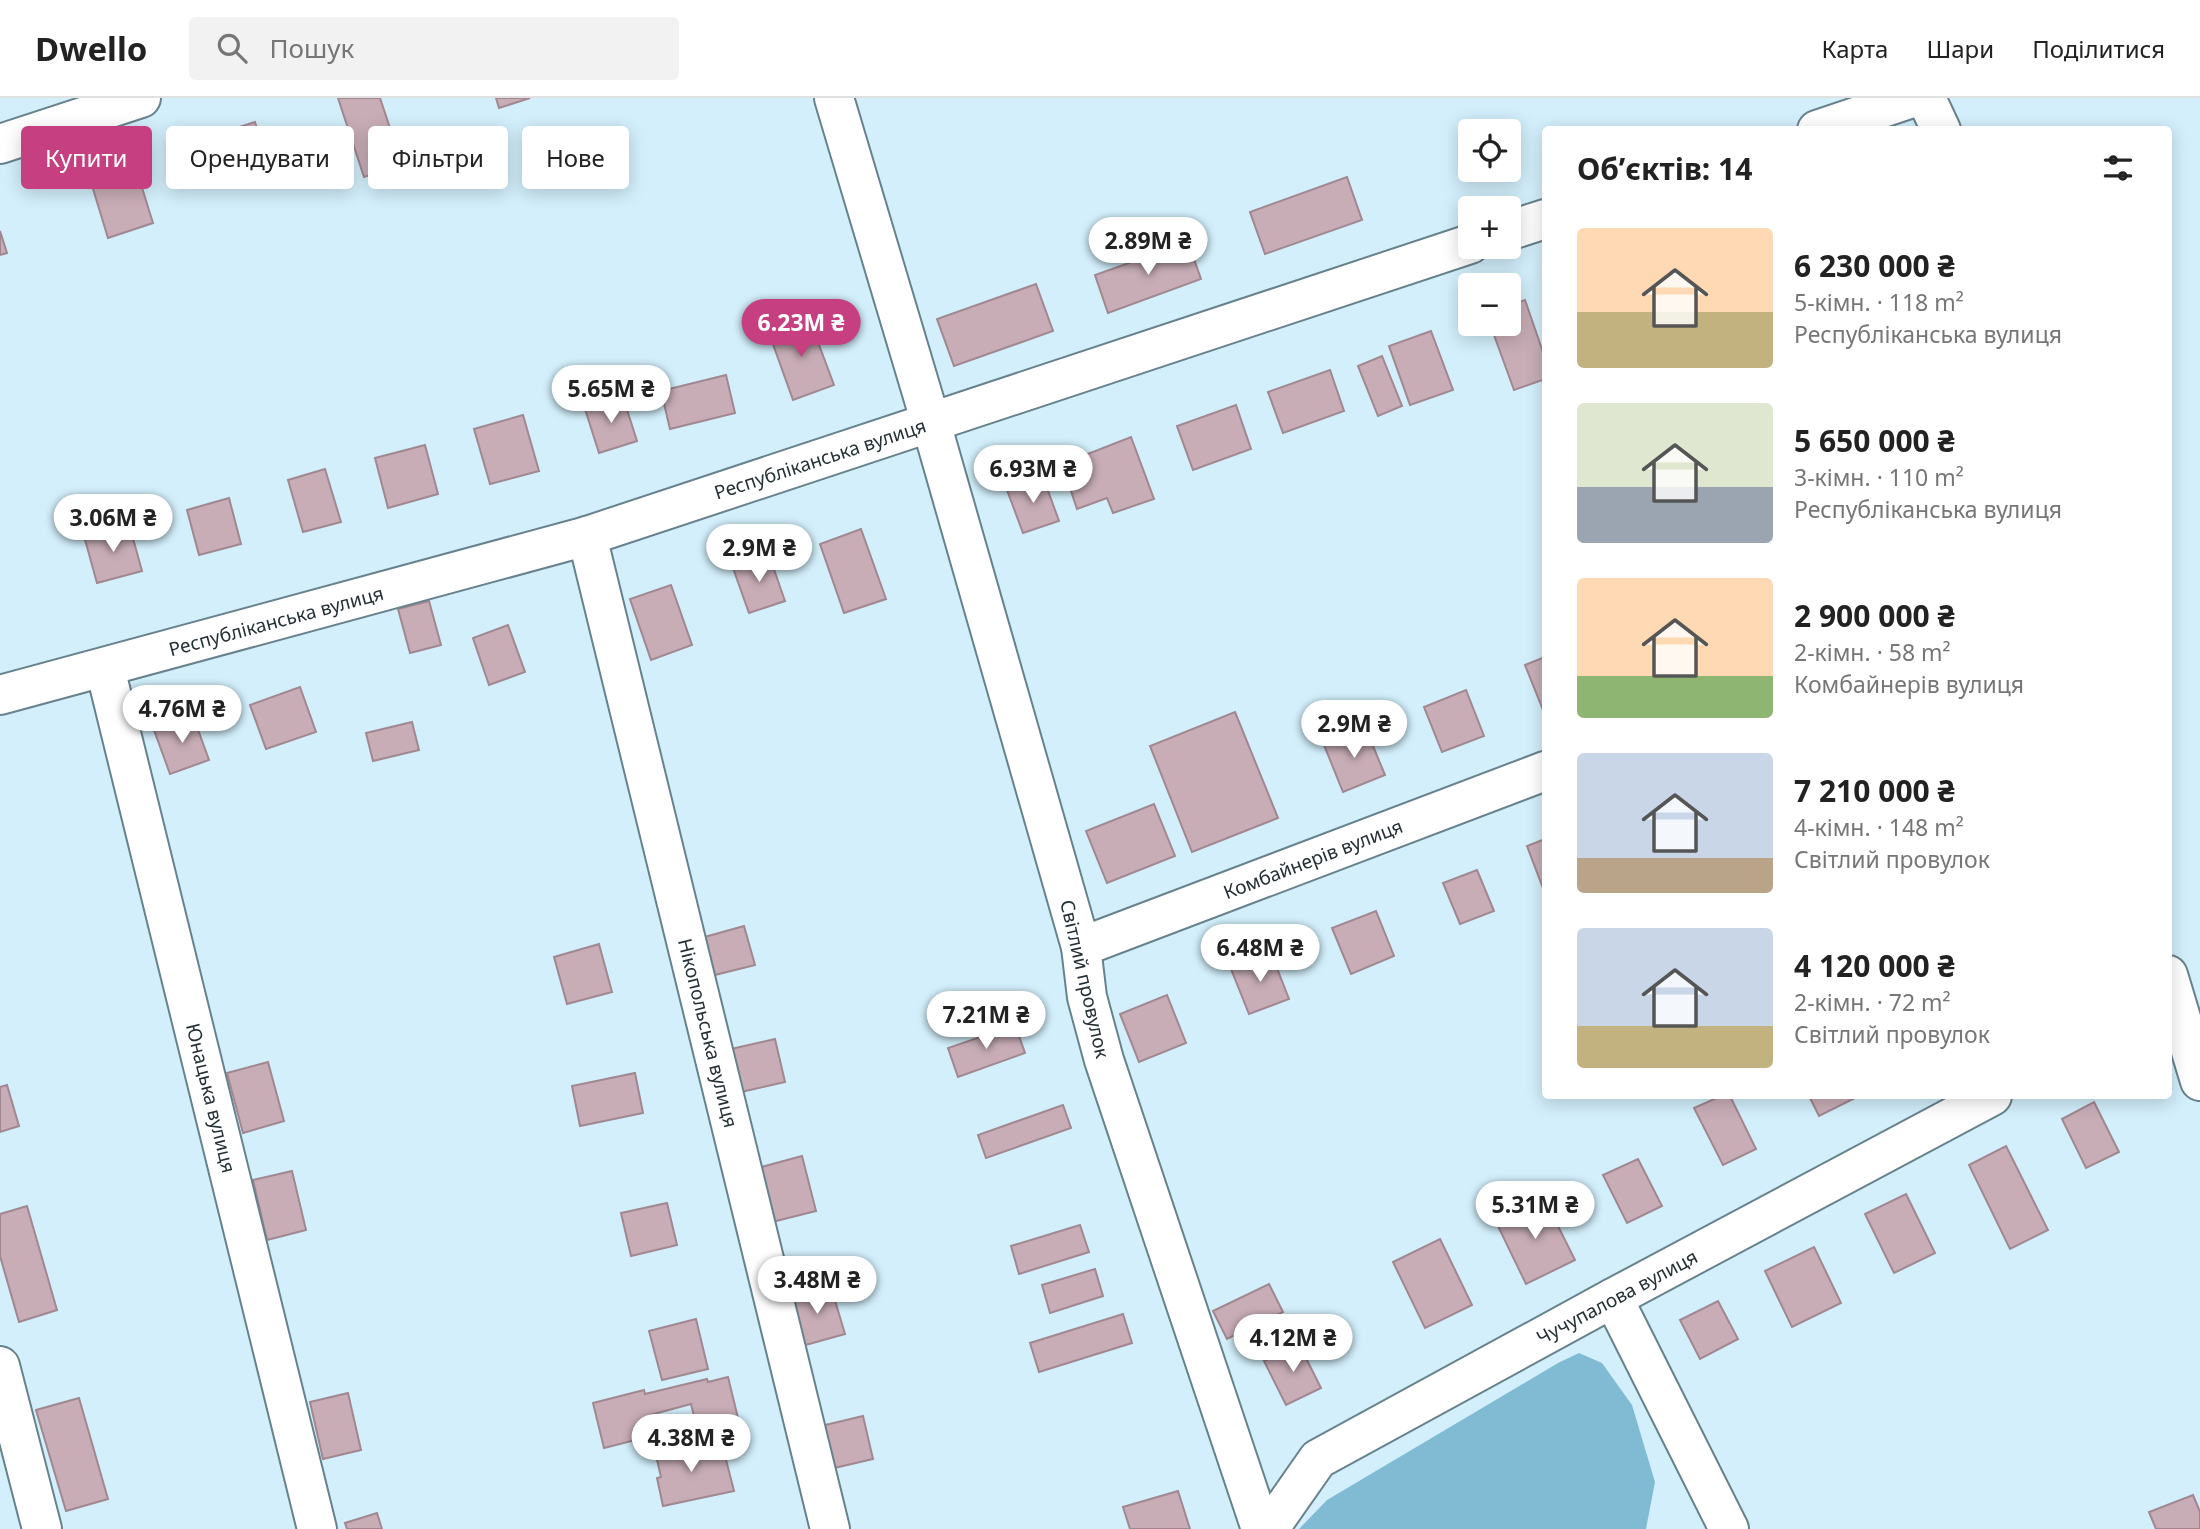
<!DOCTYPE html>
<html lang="uk">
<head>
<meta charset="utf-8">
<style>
	:root { --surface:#fff; --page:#f2f2f2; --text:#222; --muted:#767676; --line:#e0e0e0; --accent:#c53f81 }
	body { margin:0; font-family:"Noto Sans",sans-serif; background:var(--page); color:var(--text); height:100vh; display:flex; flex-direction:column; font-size:26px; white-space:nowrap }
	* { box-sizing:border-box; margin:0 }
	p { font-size:23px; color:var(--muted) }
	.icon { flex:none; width:38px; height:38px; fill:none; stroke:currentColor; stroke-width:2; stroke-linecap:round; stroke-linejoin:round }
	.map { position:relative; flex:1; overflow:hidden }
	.details { position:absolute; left:1542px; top:28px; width:630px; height:973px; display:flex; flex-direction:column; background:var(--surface); border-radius:7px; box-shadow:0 4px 18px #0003 }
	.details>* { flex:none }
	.hud { position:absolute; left:21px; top:28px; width:665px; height:63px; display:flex; gap:14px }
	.fabs { position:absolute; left:1458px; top:21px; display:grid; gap:14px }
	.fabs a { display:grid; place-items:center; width:63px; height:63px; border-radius:7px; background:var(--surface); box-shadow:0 4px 18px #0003; font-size:35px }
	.price { position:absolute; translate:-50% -60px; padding:0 16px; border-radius:24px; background:#fff; color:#222; font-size:23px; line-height:46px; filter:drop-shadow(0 2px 4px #0008) }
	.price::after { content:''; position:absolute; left:50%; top:42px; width:21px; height:16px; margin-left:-10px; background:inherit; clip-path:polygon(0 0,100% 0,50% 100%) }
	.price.on { background:var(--accent); color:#fff }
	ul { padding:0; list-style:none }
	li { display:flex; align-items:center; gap:21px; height:175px; padding:0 35px }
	li span { display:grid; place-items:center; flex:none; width:196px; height:140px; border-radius:7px; color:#555 }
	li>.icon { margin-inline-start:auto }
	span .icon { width:84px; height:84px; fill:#fffc; stroke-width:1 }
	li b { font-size:30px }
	h2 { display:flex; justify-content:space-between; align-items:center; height:84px; padding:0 35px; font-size:30px }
	.chip { padding:0 24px; border-radius:7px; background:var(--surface); box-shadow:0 4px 18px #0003; font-size:24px; line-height:63px }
	.chip.on { background:var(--accent); color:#fff }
	header { display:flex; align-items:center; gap:42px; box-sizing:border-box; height:98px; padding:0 35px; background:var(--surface); border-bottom:2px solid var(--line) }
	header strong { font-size:33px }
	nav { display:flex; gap:38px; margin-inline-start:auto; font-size:24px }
	.search { width:490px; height:63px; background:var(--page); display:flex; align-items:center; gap:18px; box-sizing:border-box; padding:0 24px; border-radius:7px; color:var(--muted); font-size:26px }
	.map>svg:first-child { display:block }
</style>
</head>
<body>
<header>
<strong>Dwello</strong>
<div class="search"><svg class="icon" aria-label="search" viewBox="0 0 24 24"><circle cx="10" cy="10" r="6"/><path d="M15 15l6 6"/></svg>Пошук</div>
<nav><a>Карта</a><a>Шари</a><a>Поділитися</a></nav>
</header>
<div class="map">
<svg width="2200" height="1431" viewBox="0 0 2200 1431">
	<rect width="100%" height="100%" fill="#d2effb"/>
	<polygon fill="#81bbd3" points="1579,1255 1602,1265 1632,1307 1655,1384 1646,1431 1299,1431 1327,1402 1558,1265"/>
	<g fill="#c8adb7" stroke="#a08790" stroke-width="2">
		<polygon points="338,0 380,0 402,66 364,79"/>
		<polygon points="496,0 530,0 499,10"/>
		<polygon points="255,24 268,66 224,80 211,38"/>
		<polygon points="135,67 153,125 108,140 90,81"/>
		<polygon points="1347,79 1362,122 1265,156 1250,114"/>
		<polygon points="0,133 7,155 0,157"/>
		<polygon points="1188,144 1201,181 1108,215 1095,177"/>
		<polygon points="1036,186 1053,233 954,268 937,221"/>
		<polygon points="1525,202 1545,260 1545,281 1514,292 1490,226 1508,226 1508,208"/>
		<polygon points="809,220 834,287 793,302 769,235"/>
		<polygon points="1431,233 1453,292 1410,307 1389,248"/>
		<polygon points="1382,258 1402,308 1378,318 1358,268"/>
		<polygon points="1330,272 1344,313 1283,335 1268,294"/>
		<polygon points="726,277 735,315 670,331 661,293"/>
		<polygon points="623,299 637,343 599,355 585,311"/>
		<polygon points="1236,307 1251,351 1193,372 1177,328"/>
		<polygon points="523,317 539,373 490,386 474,331"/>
		<polygon points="1131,339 1154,401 1113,415 1107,400 1077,411 1062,366"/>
		<polygon points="425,347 438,396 388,410 375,360"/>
		<polygon points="325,371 341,424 303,434 288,382"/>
		<polygon points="1043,379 1059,423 1023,435 1007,392"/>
		<polygon points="229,400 241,446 199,457 187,412"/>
		<polygon points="129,426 142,473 97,485 84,438"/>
		<polygon points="861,431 886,501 844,515 820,446"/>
		<polygon points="769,457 785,503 749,515 733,470"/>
		<polygon points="671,487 692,547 651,562 630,501"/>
		<polygon points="429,503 441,547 410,555 398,511"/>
		<polygon points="508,527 525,574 489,587 473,540"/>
		<polygon points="1545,559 1545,617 1525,567"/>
		<polygon points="300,589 316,634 266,651 250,607"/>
		<polygon points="1466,592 1484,638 1442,654 1424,609"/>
		<polygon points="1235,614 1278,720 1192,754 1150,648"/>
		<polygon points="193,618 209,662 170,676 154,632"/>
		<polygon points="412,624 419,652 373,663 366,635"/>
		<polygon points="1366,631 1385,677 1343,694 1324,647"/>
		<polygon points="1154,706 1175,758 1107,785 1086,733"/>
		<polygon points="1545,741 1545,789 1543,790 1527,748"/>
		<polygon points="1477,772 1494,813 1460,826 1443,785"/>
		<polygon points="1376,813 1394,858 1351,876 1332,830"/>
		<polygon points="744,828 755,867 711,878 701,840"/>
		<polygon points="599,846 612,894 567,906 554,859"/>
		<polygon points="1271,855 1289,901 1249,916 1231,871"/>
		<polygon points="1167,897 1186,945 1139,964 1120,916"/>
		<polygon points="1015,927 1025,955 958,979 948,950"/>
		<polygon points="775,941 785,984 741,994 731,951"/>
		<polygon points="268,964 284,1023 243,1035 227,975"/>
		<polygon points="635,975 643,1015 580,1028 572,988"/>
		<polygon points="7,987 19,1028 0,1034 0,989"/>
		<polygon points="1721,998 1730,998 1756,1051 1723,1067 1694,1010"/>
		<polygon points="1809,998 1854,998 1855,1000 1819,1018"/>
		<polygon points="2094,1004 2119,1054 2086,1070 2062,1021"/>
		<polygon points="1063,1007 1071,1030 986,1060 978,1037"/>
		<polygon points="2006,1048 2048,1132 2010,1151 1969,1067"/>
		<polygon points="802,1058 816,1113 772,1124 758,1070"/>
		<polygon points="1638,1061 1662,1108 1627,1125 1603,1077"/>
		<polygon points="292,1073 306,1132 267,1142 253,1082"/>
		<polygon points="1906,1096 1935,1155 1894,1175 1865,1116"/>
		<polygon points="1544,1100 1575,1162 1526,1186 1496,1124"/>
		<polygon points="667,1105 677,1147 631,1158 621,1115"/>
		<polygon points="27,1108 57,1212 19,1224 0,1158 0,1116"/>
		<polygon points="1080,1127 1089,1154 1019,1176 1011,1148"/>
		<polygon points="1440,1141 1472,1207 1425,1230 1393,1164"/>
		<polygon points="1814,1149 1841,1205 1792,1229 1765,1173"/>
		<polygon points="1095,1171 1103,1198 1050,1215 1042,1187"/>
		<polygon points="1269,1186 1283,1214 1227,1241 1213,1213"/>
		<polygon points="831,1189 845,1236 802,1248 788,1201"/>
		<polygon points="1718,1203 1738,1241 1700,1261 1680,1222"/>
		<polygon points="1123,1216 1132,1245 1039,1274 1030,1245"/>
		<polygon points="696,1221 708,1271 662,1282 649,1233"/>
		<polygon points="1299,1246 1321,1290 1286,1307 1264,1263"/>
		<polygon points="728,1279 738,1320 697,1330 691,1306 650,1317 655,1337 604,1350 593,1305 644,1292 645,1296 707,1281 708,1284"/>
		<polygon points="348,1295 361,1352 323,1361 310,1304"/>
		<polygon points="79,1300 108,1401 66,1413 36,1312"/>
		<polygon points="863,1318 873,1361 830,1371 821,1328"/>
		<polygon points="699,1344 703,1360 724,1354 734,1393 663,1408 657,1380 661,1379 655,1353"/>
		<polygon points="1178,1393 1190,1431 1130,1431 1123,1409"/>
		<polygon points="2193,1397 2200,1414 2200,1431 2156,1431 2149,1414"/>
		<polygon points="377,1415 382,1431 347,1431 345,1425"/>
	</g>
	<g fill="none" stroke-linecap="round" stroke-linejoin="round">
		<defs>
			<g id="minor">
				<polyline points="834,0 931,325 1081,849 1087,899 1104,962 1261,1431"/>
				<polyline points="1926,0 1941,32"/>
				<polyline points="1817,32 1912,0"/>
				<polyline points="0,46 141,0"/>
				<polyline points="1508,133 1545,121"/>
				<polyline points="587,438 830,1431"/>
				<polyline points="105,570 317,1431"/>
				<polyline points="0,597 587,438 1470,146"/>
				<polyline points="1081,849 1545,673"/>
				<polyline points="2168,877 2200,983"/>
				<polyline points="1613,1200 1729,1431"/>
				<polyline points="1269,1431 1318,1361 1613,1200 1992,998"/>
			</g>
			<polyline id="tertiary" points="0,1268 42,1431"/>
		</defs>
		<use href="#minor" stroke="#68828d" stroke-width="42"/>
		<use href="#tertiary" stroke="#68828d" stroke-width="42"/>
		<use href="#minor" stroke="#fff" stroke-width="38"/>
		<use href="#tertiary" stroke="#fff" stroke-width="38"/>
	</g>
	<g text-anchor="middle" stroke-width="6" stroke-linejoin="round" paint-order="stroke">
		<g font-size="19" fill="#253035" stroke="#fff">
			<text transform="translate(820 361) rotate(-18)" y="7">Республіканська вулиця</text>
			<text transform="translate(276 523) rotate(-15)" y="7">Республіканська вулиця</text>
			<text transform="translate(1313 761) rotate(-21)" y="7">Комбайнерів вулиця</text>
			<text transform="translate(1085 881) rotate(77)" y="7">Світлий провулок</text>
			<text transform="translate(708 935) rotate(76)" y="7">Нікопольська вулиця</text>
			<text transform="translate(211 1000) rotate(76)" y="7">Юнацька вулиця</text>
			<text transform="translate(1617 1199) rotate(-28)" y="7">Чучупалова вулиця</text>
		</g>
	</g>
</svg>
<div class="fabs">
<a><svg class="icon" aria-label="locate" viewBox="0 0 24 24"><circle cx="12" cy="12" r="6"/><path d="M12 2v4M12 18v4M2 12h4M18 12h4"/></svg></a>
<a>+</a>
<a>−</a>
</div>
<b class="price" style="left:1148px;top:179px">2.89M ₴</b>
<b class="price on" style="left:801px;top:261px">6.23M ₴</b>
<b class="price" style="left:611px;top:327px">5.65M ₴</b>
<b class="price" style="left:1033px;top:407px">6.93M ₴</b>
<b class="price" style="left:113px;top:456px">3.06M ₴</b>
<b class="price" style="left:759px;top:486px">2.9M ₴</b>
<b class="price" style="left:182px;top:647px">4.76M ₴</b>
<b class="price" style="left:1354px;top:662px">2.9M ₴</b>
<b class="price" style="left:1260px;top:886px">6.48M ₴</b>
<b class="price" style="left:986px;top:953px">7.21M ₴</b>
<b class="price" style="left:1535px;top:1143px">5.31M ₴</b>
<b class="price" style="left:817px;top:1218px">3.48M ₴</b>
<b class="price" style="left:1293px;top:1276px">4.12M ₴</b>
<b class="price" style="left:691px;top:1376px">4.38M ₴</b>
<div class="hud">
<a class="chip on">Купити</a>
<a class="chip">Орендувати</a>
<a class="chip">Фільтри</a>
<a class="chip">Нове</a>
</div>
<section class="details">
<h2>Об’єктів: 14<svg class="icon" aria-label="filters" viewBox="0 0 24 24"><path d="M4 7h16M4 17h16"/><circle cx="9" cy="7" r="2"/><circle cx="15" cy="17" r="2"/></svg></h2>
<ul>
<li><span style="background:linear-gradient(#ffd9b3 60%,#c2b280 0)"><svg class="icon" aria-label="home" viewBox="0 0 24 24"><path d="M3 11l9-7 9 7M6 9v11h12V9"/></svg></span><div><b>6 230 000 ₴</b><p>5-кімн. · 118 m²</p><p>Республіканська вулиця</p></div></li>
<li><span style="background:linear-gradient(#dfe7d0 60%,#9aa5b1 0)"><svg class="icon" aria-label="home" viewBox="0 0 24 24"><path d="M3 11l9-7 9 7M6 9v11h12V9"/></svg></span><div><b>5 650 000 ₴</b><p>3-кімн. · 110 m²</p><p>Республіканська вулиця</p></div></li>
<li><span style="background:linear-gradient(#ffd9b3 70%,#8fb573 0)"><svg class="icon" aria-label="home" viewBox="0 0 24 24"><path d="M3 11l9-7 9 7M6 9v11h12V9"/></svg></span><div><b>2 900 000 ₴</b><p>2-кімн. · 58 m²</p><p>Комбайнерів вулиця</p></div></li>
<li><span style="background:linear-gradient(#c9d6e8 75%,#b9a48a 0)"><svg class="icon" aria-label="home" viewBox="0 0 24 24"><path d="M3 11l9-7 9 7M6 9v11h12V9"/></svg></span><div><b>7 210 000 ₴</b><p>4-кімн. · 148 m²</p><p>Світлий провулок</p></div></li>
<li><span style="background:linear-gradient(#c9d6e8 70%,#c2b280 0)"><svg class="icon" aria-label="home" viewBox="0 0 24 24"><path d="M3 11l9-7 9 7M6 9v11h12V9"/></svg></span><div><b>4 120 000 ₴</b><p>2-кімн. · 72 m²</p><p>Світлий провулок</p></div></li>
</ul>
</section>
</div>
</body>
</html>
